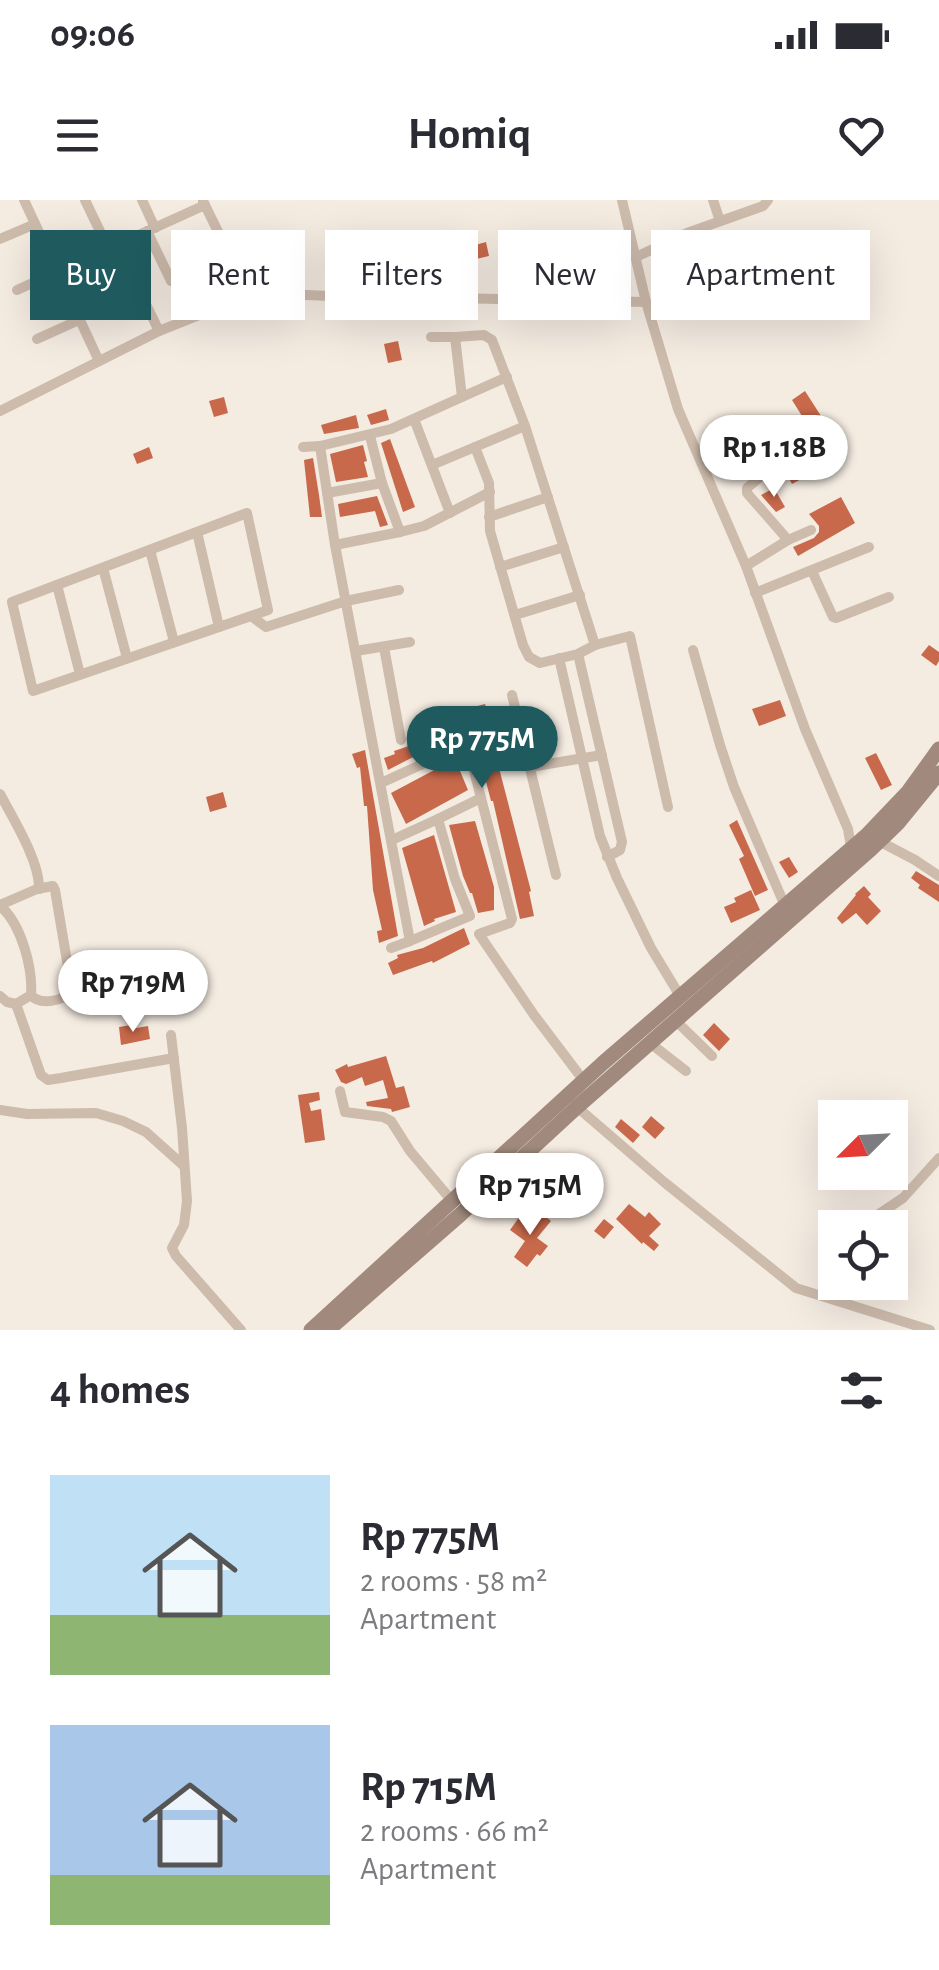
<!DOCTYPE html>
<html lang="en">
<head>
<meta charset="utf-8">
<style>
	:root { --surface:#fff; --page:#f2f2f3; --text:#2b2b33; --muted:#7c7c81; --accent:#1f5a5e }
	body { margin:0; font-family:"Alegreya Sans",sans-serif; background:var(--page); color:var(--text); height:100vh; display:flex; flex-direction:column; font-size:38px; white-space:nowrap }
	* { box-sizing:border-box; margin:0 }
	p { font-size:32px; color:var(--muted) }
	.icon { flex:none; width:55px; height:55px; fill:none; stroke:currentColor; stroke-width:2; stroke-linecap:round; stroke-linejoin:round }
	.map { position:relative; height:1130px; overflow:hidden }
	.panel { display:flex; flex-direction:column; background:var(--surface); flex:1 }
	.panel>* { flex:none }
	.guide { position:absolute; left:30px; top:30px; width:880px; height:90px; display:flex; gap:20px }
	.needle { width:65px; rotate:246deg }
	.fabs { position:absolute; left:818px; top:900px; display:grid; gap:20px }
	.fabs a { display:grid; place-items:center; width:90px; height:90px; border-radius:0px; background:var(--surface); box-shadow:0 10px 40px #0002; font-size:50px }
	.price { position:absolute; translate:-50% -85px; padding:0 22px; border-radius:35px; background:#fff; color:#222; font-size:32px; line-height:65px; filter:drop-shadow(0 2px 5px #0008) }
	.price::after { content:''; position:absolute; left:50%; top:60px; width:30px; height:22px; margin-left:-15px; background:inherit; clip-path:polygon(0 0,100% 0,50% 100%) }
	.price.selected { background:var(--accent); color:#fff }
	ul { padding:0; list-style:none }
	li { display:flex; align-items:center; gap:30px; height:250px; padding:0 50px }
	li span { display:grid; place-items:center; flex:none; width:280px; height:200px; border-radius:0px; color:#555 }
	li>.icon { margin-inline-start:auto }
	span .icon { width:120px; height:120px; fill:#fffc; stroke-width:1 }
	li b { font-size:42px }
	h2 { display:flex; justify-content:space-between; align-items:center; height:120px; padding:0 50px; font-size:42px }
	.tag { padding:0 35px; border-radius:0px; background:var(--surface); box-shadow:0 10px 40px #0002; font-size:35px; line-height:90px }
	.tag.selected { background:var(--accent); color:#fff }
	.status { display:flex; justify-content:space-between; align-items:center; height:70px; padding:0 50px; background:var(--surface); direction:ltr }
	.status svg { height:28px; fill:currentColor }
	header { display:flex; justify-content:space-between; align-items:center; height:130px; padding:0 50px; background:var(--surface); font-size:45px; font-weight:700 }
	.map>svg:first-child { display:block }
</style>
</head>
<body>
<div class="status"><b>09:06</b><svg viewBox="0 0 49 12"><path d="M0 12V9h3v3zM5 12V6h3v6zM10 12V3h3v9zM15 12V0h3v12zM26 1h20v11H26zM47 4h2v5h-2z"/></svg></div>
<header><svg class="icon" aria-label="menu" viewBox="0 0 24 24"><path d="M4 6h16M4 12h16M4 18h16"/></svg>Homiq<svg class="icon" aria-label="heart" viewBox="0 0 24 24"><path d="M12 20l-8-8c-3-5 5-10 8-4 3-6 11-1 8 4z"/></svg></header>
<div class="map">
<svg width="939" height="1130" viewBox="0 0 939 1130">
	<rect width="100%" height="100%" fill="#f4ebe1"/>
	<g fill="#c8694b">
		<polygon points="486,42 489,56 472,60 468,47"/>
		<polygon points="438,68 456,73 452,89 434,84"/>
		<polygon points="398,141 402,160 388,163 384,144"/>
		<polygon points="805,191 821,216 807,224 792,200"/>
		<polygon points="224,197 228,213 214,217 209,201"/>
		<polygon points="386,209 389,220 371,225 367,215"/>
		<polygon points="356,215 359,228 324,234 321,225"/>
		<polygon points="390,239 415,307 403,312 381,243"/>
		<polygon points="812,242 825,266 792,284 779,260"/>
		<polygon points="363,245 367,261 364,262 368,277 336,282 330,254"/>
		<polygon points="149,247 153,258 137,264 133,254"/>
		<polygon points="313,258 319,295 322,317 310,317 304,260"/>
		<polygon points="774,288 785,307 776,312 761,295"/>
		<polygon points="377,296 388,325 380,327 375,311 340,317 338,304"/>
		<polygon points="841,297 855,323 798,356 793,347 814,338 819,332 819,326 809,314"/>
		<polygon points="929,445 939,452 939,461 936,466 921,455"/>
		<polygon points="780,500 786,516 759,526 752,509"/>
		<polygon points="485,504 490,521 487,522 531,691 529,692 534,716 520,719 493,601 491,601 473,531 448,539 388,570 384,558 395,554 394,551 406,547 414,543 413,541 446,527 444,522 468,514 466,509"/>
		<polygon points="365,550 398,736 379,743 377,731 382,730 373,690 367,606 364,606 360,567 357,568 352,554"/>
		<polygon points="876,553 892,585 881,590 865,558"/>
		<polygon points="455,559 468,590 406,624 391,593"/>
		<polygon points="223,592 227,607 210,612 206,597"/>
		<polygon points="737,620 768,690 755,696 739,659 744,656 729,625"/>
		<polygon points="475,621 494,687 494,710 478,713 472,693 470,693 463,676 449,625"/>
		<polygon points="434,635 456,712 434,719 435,721 424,726 402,648"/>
		<polygon points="789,657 798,672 789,678 779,662"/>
		<polygon points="916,671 939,685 939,702 918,688 920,685 911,678"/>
		<polygon points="864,686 871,694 868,697 881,711 867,725 856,713 842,724 837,718 856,695 855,694"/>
		<polygon points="751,690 760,710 731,723 724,707 736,702 734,698"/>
		<polygon points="464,728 470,744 433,763 432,761 393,775 388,763 398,758 397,755 423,748"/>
		<polygon points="714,823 730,839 719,851 703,835"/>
		<polygon points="131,825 131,829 148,826 150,839 121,845 119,827"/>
		<polygon points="386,856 396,888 404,886 410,907 392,912 391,909 367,906 366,902 388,898 383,880 365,886 362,877 346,884 341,882 335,870 347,864 348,867"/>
		<polygon points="319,892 320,900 309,903 311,911 321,909 325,940 305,943 298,895"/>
		<polygon points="651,916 665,928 655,939 642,927"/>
		<polygon points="621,919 640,935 633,943 615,927"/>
		<polygon points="629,1004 645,1017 649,1012 661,1024 649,1036 659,1045 654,1051 643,1042 642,1044 616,1019"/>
		<polygon points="540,1012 551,1021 537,1038 548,1046 540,1056 537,1054 527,1067 514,1057 525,1041 510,1030 520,1016 530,1024"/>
		<polygon points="604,1019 614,1027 604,1039 594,1031"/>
	</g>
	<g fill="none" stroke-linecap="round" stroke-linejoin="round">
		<g stroke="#cdbbac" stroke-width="10">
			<polyline points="24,0 99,161"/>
			<polyline points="85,0 108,48"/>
			<polyline points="142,0 155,28"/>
			<polyline points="622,0 646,102 678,209 746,366 805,529 848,629 852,653"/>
			<polyline points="713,0 720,21"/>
			<polyline points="203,1 249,95"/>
			<polyline points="147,31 171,81 229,55"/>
			<polyline points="0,39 35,24"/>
			<polyline points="636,57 687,33 763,6 768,0"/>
			<polyline points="134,80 159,131"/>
			<polyline points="17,90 205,5"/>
			<polyline points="455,137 484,135 492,140 525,226 475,247 489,283 490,331 523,445 529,457 540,463 578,454 595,445 525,226"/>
			<polyline points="37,139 79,120"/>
			<polyline points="462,197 507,177"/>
			<polyline points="0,211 159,131 249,95 260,93 400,99 453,98 646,102"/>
			<polyline points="414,219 450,313"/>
			<polyline points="303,247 320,246"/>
			<polyline points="432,265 475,247"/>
			<polyline points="769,269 747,288 747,293 788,340 811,330"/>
			<polyline points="327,293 382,283"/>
			<polyline points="489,317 548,297"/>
			<polyline points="197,332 219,427"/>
			<polyline points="400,332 424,326 490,292"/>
			<polyline points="335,345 400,332 382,283 370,236"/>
			<polyline points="150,350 174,442"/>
			<polyline points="746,366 788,340"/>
			<polyline points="500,367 564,347"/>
			<polyline points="103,368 127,458"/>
			<polyline points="812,371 833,417 836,418 889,397"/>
			<polyline points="57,385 80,474"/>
			<polyline points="755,393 869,347"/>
			<polyline points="515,415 580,395"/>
			<polyline points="251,416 268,410 247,313 12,402 33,491 251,416 266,427 346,401 399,390"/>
			<polyline points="595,445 630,436 668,607"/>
			<polyline points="384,447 401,540"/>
			<polyline points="693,450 720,545 734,587 785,706"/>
			<polyline points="356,451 410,442"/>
			<polyline points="578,454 622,642 620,650 607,657"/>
			<polyline points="559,458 600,636 617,678 651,748 680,796"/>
			<polyline points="512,495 556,675"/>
			<polyline points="530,567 602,555"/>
			<polyline points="381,583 464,545 469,551 481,598 438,619 455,679 470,716 410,741 335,345 320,246 391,229 462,197 455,137 431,137"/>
			<path d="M0 594C13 618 40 662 39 689"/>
			<polyline points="481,598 512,719 510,723 479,734 534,815 584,881"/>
			<polyline points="392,640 438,619"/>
			<polyline points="877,640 915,660 939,676"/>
			<path d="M0 705 37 689 53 686 55 690 72 791C63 801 40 806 31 795"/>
			<path d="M0 706C21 723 33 768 31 795L16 804 41 875 48 880 61 878 174 858"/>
			<polyline points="391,748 410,741"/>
			<polyline points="0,796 7,802 16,804"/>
			<polyline points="675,820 712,856"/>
			<polyline points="171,835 182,928 187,1001 184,1025 172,1048 176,1056 241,1130"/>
			<polyline points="650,843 686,871"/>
			<polyline points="340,891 345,912 383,917 391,921 410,951 452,1001"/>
			<polyline points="577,907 664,982 796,1088 930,1130"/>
			<polyline points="0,910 27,914 96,913 123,921 146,932 184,966"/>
			<polyline points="870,1028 879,1014 903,998 939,958"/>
			<polyline points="838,1101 847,1082"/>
		</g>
		<g stroke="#a18a7d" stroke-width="15">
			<polyline points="311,1130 603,863 867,635 908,592 939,549"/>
			<polyline points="328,1130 461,1014 577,907 871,649 898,623 939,573"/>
		</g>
	</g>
</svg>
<div class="fabs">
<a><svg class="needle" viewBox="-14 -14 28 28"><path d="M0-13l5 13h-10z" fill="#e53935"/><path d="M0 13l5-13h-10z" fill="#7c7c81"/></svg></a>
<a><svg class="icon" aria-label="locate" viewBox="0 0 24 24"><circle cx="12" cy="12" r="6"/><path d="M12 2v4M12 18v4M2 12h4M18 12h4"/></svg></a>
</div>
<b class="price" style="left:774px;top:300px">Rp 1.18B</b>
<b class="price selected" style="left:482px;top:591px">Rp 775M</b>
<b class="price" style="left:133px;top:835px">Rp 719M</b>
<b class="price" style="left:530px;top:1038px">Rp 715M</b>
<div class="guide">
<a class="tag selected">Buy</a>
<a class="tag">Rent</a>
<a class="tag">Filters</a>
<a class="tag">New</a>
<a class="tag">Apartment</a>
</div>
</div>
<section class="panel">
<h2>4 homes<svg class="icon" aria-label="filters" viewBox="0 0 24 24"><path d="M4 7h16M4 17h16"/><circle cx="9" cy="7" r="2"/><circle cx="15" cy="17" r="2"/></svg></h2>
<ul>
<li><span style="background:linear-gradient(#bfe0f5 70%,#8fb573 0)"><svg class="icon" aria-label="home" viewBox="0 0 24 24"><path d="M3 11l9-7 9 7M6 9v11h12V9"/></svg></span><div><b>Rp 775M</b><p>2 rooms · 58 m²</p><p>Apartment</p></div></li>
<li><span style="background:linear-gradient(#a9c7e8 75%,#8fb573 0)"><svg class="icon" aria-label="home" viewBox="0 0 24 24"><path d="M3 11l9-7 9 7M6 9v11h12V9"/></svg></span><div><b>Rp 715M</b><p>2 rooms · 66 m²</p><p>Apartment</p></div></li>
</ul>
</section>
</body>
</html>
